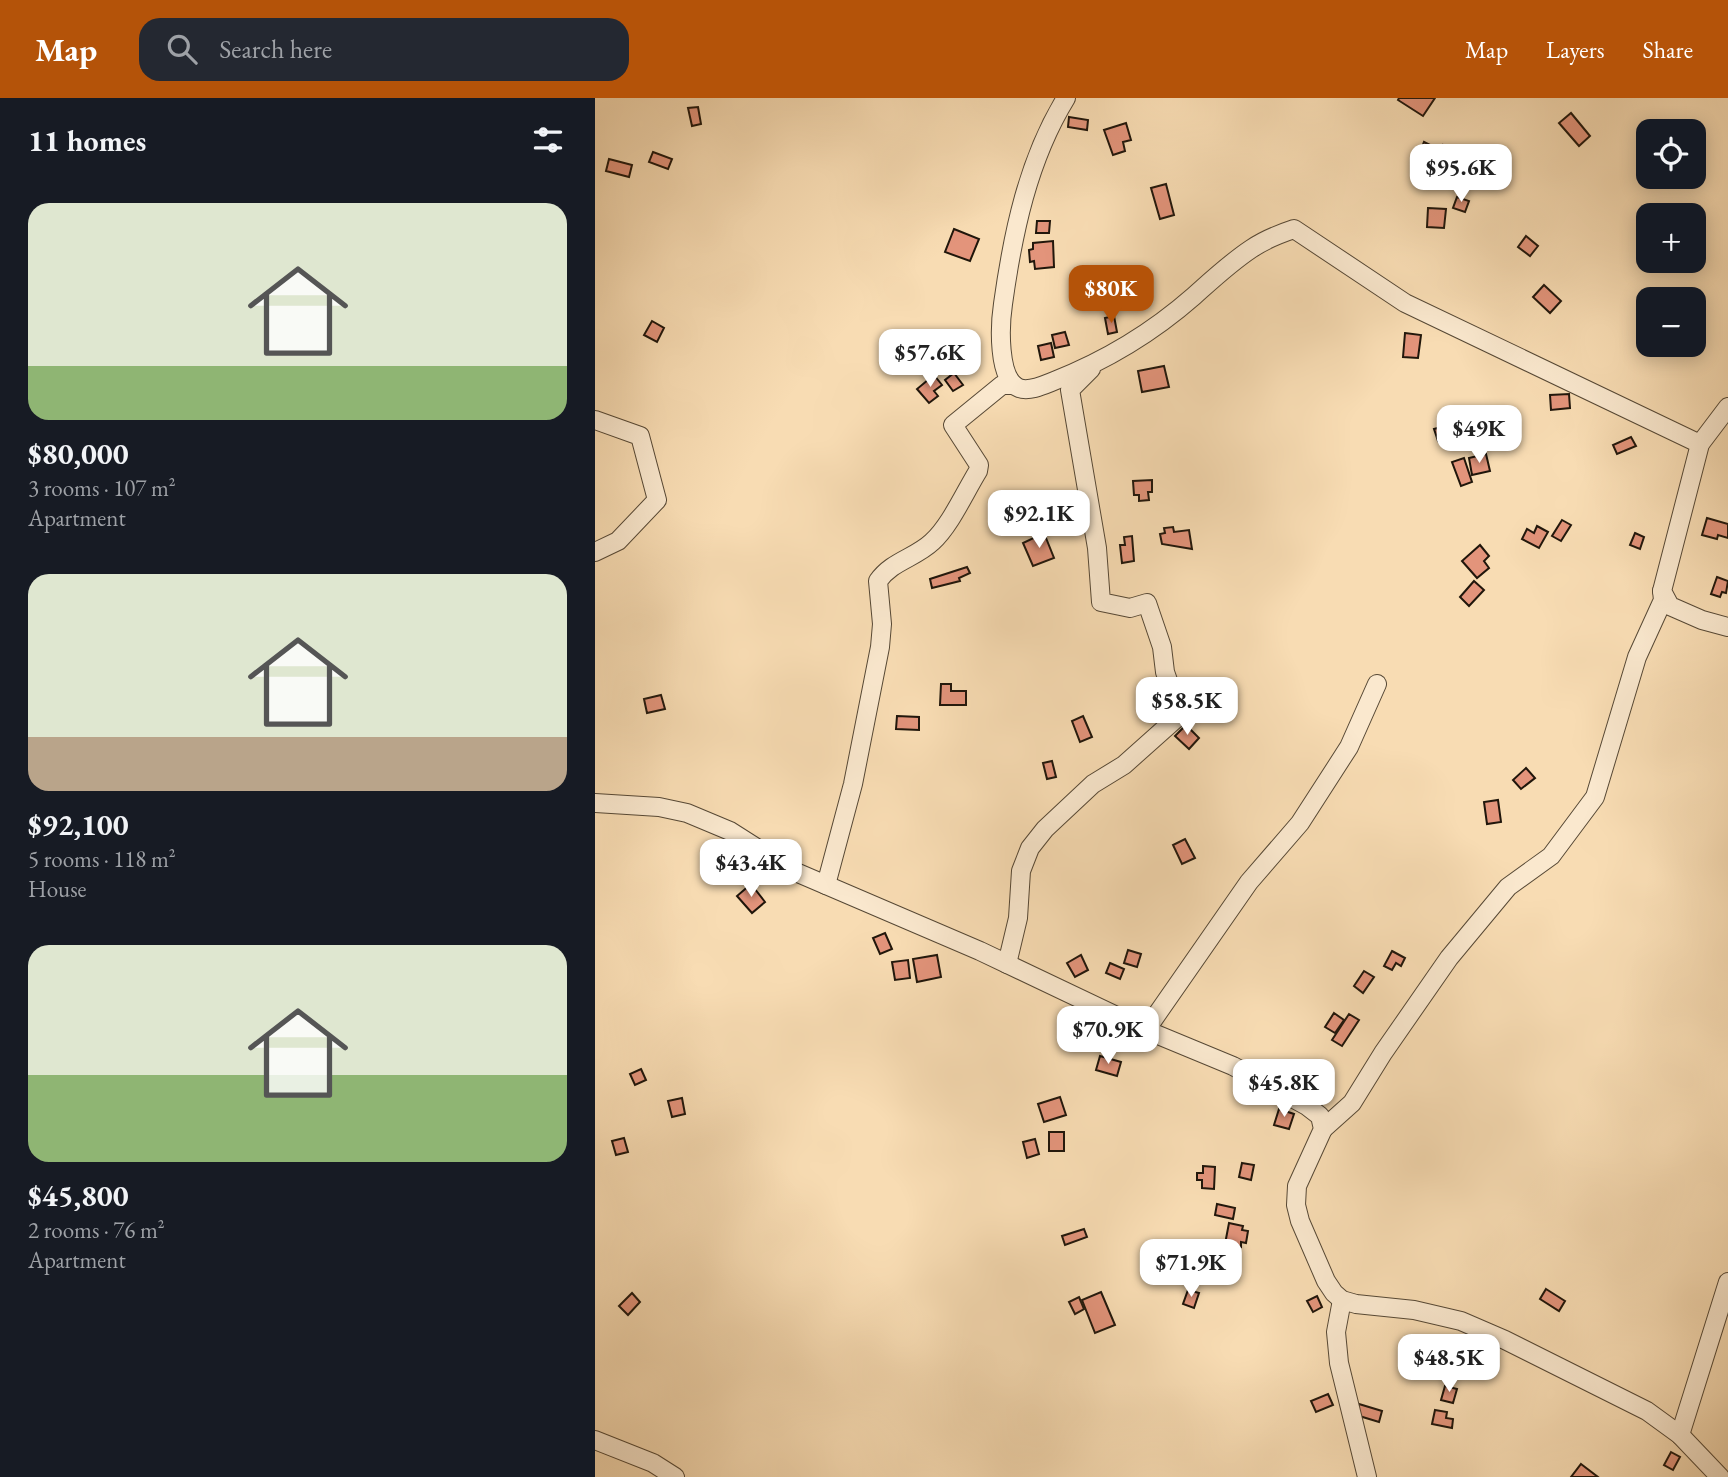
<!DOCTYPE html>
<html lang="en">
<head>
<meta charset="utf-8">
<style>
	:root { --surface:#171b24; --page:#242831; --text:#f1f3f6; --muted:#9ea1a6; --accent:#b45309 }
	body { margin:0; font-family:"EB Garamond",serif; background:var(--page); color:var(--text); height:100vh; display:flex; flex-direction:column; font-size:26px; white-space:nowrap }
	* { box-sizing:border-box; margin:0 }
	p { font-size:23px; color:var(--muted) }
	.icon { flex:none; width:38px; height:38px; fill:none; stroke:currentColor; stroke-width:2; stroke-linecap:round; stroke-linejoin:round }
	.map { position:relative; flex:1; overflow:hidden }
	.details { display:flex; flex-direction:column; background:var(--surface); width:595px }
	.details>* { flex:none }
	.tools { position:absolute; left:1041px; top:21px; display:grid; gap:14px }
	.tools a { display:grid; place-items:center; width:70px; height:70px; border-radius:14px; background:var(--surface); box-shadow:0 4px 18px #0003; font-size:35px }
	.price { position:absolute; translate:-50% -60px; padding:0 16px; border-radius:14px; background:#fff; color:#222; font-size:23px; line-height:46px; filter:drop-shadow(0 2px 4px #0008) }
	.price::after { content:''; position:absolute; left:50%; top:42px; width:21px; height:16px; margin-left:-10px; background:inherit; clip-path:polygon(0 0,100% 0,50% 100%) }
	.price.selected { background:var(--accent); color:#fff }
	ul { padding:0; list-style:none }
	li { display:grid; align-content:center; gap:14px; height:371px; padding:0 28px }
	li span { display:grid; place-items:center; height:217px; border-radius:21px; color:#555 }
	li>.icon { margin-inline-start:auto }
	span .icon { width:126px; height:126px; fill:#fffc; stroke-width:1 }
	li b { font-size:30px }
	h2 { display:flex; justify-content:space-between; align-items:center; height:84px; padding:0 28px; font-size:30px }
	header { display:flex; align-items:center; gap:42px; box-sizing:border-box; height:98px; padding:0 35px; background:var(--accent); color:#fff }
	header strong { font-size:33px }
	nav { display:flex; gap:38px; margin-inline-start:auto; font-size:24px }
	.search { width:490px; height:63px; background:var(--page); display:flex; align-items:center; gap:18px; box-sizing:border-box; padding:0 24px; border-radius:21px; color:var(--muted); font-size:26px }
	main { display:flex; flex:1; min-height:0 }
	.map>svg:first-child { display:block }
</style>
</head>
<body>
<header>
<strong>Map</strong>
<div class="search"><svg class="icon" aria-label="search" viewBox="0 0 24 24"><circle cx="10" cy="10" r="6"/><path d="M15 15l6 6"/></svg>Search here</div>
<nav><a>Map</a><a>Layers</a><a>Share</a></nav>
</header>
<main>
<section class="details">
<h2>11 homes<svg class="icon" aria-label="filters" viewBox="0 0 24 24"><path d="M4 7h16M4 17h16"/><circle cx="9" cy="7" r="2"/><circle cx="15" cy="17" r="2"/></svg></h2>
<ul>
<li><span style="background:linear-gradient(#dfe7d0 75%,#8fb573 0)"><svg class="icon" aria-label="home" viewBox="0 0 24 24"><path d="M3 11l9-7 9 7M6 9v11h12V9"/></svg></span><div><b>$80,000</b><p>3 rooms · 107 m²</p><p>Apartment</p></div></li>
<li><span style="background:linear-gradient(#dfe7d0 75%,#b9a48a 0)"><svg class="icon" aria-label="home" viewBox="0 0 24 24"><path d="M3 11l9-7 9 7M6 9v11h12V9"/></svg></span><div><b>$92,100</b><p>5 rooms · 118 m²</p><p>House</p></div></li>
<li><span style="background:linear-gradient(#dfe7d0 60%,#8fb573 0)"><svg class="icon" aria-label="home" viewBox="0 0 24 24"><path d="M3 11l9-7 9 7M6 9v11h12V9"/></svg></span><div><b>$45,800</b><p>2 rooms · 76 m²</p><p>Apartment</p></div></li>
</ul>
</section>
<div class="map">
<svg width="1133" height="1379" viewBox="0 0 1133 1379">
	<rect width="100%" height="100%" fill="#f8dcb3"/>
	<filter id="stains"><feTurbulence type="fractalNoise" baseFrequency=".00286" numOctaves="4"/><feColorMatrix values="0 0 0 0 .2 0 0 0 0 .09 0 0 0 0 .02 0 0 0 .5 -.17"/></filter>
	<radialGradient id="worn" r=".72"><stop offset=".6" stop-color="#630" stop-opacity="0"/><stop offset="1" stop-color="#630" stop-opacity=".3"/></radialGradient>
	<g fill="#e3947b" stroke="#20160b" stroke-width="2">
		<polygon points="804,0 840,0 828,18 803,2"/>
		<polygon points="103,9 106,26 97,28 93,10"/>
		<polygon points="976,15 995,38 984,48 964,25"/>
		<polygon points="474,19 493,22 492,32 473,29"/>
		<polygon points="531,25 536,42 528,44 530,53 518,57 509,32"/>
		<polygon points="829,44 843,51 839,60 825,54"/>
		<polygon points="848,47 857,53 849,65 840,59"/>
		<polygon points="58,54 77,61 73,71 54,64"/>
		<polygon points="863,57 874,65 866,75 855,68"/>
		<polygon points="14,61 37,67 34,79 11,73"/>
		<polygon points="874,68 882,73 875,85 867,79"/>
		<polygon points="571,86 579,117 565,121 556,90"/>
		<polygon points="862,99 874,103 870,114 858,110"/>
		<polygon points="833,110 851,111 849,130 832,129"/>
		<polygon points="442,123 455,123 454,135 441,135"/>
		<polygon points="359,131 384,141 375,163 350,154"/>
		<polygon points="931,138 943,148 935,158 923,149"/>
		<polygon points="458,143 459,169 440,171 439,163 435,164 434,152 438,151 438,145"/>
		<polygon points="949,187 966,203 955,215 938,199"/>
		<polygon points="519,218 522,234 513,236 510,220"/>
		<polygon points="57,223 69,230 62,244 49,237"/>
		<polygon points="470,234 474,247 460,250 457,237"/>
		<polygon points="810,235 826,237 823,260 808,259"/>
		<polygon points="456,245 459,259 446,262 443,248"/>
		<polygon points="569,268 574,289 547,294 543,273"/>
		<polygon points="359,275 368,287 358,293 350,282"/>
		<polygon points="339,277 347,287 339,293 343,298 334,305 322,291"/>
		<polygon points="974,296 975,310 956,312 955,297"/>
		<polygon points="854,327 858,338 843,343 839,331"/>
		<polygon points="1036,339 1041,348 1022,356 1018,347"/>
		<polygon points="891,356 895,373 877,377 874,360"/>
		<polygon points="869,360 877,384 866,388 857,364"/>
		<polygon points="557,382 557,394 553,394 554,402 544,403 544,397 539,397 538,383"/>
		<polygon points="1112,420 1133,426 1133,440 1123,437 1122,441 1107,437"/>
		<polygon points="967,422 976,427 966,443 957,438"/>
		<polygon points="942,428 953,434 944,450 927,441 932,431 939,435"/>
		<polygon points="578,429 579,434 594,432 597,451 567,446 565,436 570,435 569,430"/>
		<polygon points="449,435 459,460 438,468 428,445"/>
		<polygon points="1040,435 1049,439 1045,451 1035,447"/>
		<polygon points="537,438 539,463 527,465 525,447 530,447 529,439"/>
		<polygon points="885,447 894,458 889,463 894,470 882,480 867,463"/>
		<polygon points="372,469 375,475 364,480 365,483 337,490 335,481"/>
		<polygon points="1122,479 1133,483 1131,495 1127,494 1125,499 1116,496"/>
		<polygon points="879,483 889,492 874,508 865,499"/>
		<polygon points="346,586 356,586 356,593 371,593 371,607 345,607"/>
		<polygon points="66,597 70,611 52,615 49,601"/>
		<polygon points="302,618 324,619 324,632 301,631"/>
		<polygon points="488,618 497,639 485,644 477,623"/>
		<polygon points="591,627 604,640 594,651 580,638"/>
		<polygon points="457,663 461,679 452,681 448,665"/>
		<polygon points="931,670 940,680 926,691 918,682"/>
		<polygon points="903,702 906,724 892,726 889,704"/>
		<polygon points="590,741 600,760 587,766 578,747"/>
		<polygon points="156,786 170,804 157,815 142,798"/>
		<polygon points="290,835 297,851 285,856 278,840"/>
		<polygon points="533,852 546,856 542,869 529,865"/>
		<polygon points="797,853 810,860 806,868 801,865 797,872 789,868"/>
		<polygon points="342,857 346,879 322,884 318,861"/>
		<polygon points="486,857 493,872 480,879 472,865"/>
		<polygon points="313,862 315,880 300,882 297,864"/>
		<polygon points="515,865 529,871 525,881 511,875"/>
		<polygon points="769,873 779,879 768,895 759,888"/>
		<polygon points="739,915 749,922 740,935 730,929"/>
		<polygon points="754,916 764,922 747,948 737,942"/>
		<polygon points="505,958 526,964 522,978 501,972"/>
		<polygon points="46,971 51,982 40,987 35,976"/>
		<polygon points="465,999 471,1017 449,1024 443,1006"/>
		<polygon points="87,1000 90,1016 77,1019 73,1003"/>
		<polygon points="684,1011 699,1016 694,1031 679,1027"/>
		<rect x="454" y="1034" width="15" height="19"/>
		<polygon points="29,1040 33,1054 21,1057 17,1043"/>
		<polygon points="440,1041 444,1056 432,1060 428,1044"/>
		<polygon points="647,1065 659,1067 656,1082 644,1079"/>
		<polygon points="608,1068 620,1069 619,1091 607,1090 607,1082 602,1082 602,1075 608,1075"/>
		<polygon points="622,1106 640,1110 638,1121 620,1117"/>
		<polygon points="634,1125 648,1128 647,1132 653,1133 651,1145 646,1144 646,1149 630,1146"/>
		<polygon points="489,1131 492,1139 470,1147 467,1138"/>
		<polygon points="951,1191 970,1203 964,1213 945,1201"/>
		<polygon points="593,1192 604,1195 599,1210 588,1206"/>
		<polygon points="506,1194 520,1227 500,1235 487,1202"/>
		<polygon points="37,1195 45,1204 33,1217 24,1208"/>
		<polygon points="722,1198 727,1209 718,1214 712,1203"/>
		<polygon points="484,1199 489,1211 480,1216 474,1204"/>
		<polygon points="850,1288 862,1291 858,1305 846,1302"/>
		<polygon points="733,1296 738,1307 721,1314 716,1303"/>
		<polygon points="764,1306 787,1313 784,1324 761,1317"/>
		<polygon points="840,1312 852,1314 851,1320 858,1321 857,1330 837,1326"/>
		<polygon points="1076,1354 1085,1359 1078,1372 1069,1367"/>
		<polygon points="986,1366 1003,1379 976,1379"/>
	</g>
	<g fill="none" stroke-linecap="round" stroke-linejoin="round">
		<defs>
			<g id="minor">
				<path d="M471 0C433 62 418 134 408 206 405 226 402 281 424 290 434 294 449 287 459 283 510 263 558 234 599 198 618 181 635 165 656 151 669 142 684 136 699 131L810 205 1105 346"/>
				<polyline points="1133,309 1105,346 1067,493 1075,508 1107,522 1133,529"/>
				<polyline points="0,322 45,338 62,402 23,443 0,454"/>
				<polyline points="0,705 64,709 92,715 135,733 196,772 385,853 551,932 638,968 712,1008 725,1018 728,1031 702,1088 701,1107 705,1123 731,1183 739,1195 747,1202 761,1206 819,1212 866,1223 910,1242 1052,1313 1085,1337 1125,1379"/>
				<path d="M231 787 258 686 285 549 287 526 283 483C297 463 320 460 337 444 355 428 370 394 383 373L384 367 358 327 407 287H419"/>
				<polyline points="412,866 423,820 426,773 435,750 450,731 498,686 529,667 585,617 570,574 567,549 552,505 535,510 506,504 502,450 475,292 496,271"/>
				<polyline points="551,932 654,784 705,725 754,649 782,586"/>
				<polyline points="728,1031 757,1005 788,955 854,860 913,789 956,758 1000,699 1042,559 1068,502 1067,493"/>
				<polyline points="747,1202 741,1234 744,1265 772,1379"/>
				<polyline points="1085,1337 1133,1184"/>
				<polyline points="0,1342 58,1365 80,1379"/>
			</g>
		</defs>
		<use href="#minor" stroke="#564835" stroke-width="20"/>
		<use href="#minor" stroke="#fae8ce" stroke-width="18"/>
	</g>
	<rect width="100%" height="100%" filter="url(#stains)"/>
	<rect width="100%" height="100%" fill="url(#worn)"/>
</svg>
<div class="tools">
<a><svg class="icon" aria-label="locate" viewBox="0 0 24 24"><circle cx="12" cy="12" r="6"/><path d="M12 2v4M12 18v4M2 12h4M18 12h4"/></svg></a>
<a>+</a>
<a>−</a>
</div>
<b class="price" style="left:866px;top:106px">$95.6K</b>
<b class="price selected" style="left:516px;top:227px">$80K</b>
<b class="price" style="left:335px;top:291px">$57.6K</b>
<b class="price" style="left:884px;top:367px">$49K</b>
<b class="price" style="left:444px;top:452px">$92.1K</b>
<b class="price" style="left:592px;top:639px">$58.5K</b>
<b class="price" style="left:156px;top:801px">$43.4K</b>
<b class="price" style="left:513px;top:968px">$70.9K</b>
<b class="price" style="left:689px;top:1021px">$45.8K</b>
<b class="price" style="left:596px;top:1201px">$71.9K</b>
<b class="price" style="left:854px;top:1296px">$48.5K</b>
</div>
</main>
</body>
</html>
